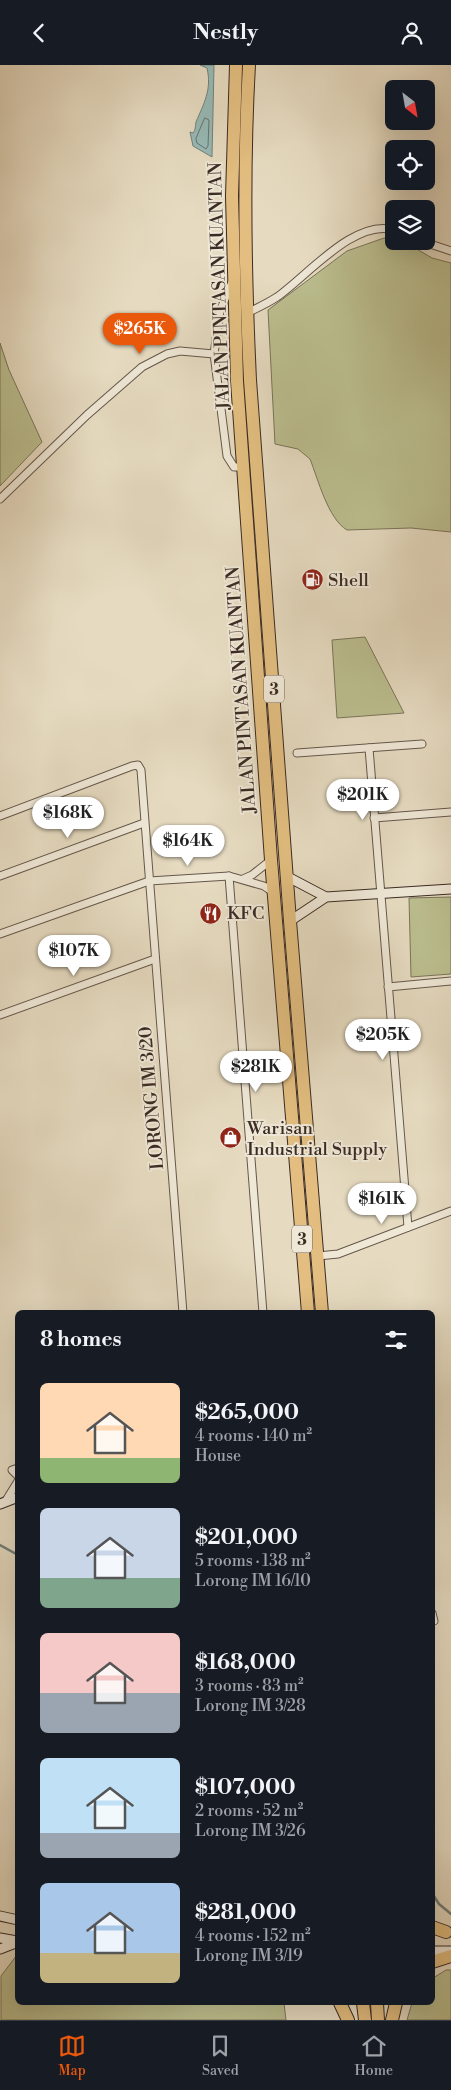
<!DOCTYPE html>
<html lang="en">
<head>
<meta charset="utf-8">
<style>
	:root { --surface:#171b24; --page:#242831; --text:#f1f3f6; --muted:#9ea1a6; --line:#363941; --accent:#ea580c }
	body { margin:0; font-family:"Libre Bodoni",serif; background:var(--page); color:var(--text); height:100vh; display:flex; flex-direction:column; font-size:19px; white-space:nowrap }
	* { box-sizing:border-box; margin:0 }
	p { font-size:16px; color:var(--muted) }
	.icon { flex:none; width:28px; height:28px; fill:none; stroke:currentColor; stroke-width:2; stroke-linecap:round; stroke-linejoin:round }
	.map { position:relative; flex:1; overflow:hidden }
	.side { position:absolute; left:15px; top:1245px; width:420px; height:695px; display:flex; flex-direction:column; background:var(--surface); border-radius:8px; box-shadow:0 5px 20px #0002 }
	.side>* { flex:none }
	.needle { width:32px; rotate:149deg }
	.buttons { position:absolute; left:385px; top:15px; display:grid; gap:10px }
	.buttons a { display:grid; place-items:center; width:50px; height:50px; border-radius:8px; background:var(--surface); box-shadow:0 5px 20px #0002; font-size:25px }
	.price { position:absolute; translate:-50% -42px; padding:0 11px; border-radius:18px; background:#fff; color:#222; font-size:16px; line-height:32px; filter:drop-shadow(0 1px 2px #0008) }
	.price::after { content:''; position:absolute; left:50%; top:30px; width:15px; height:11px; margin-left:-8px; background:inherit; clip-path:polygon(0 0,100% 0,50% 100%) }
	.price.current { background:var(--accent); color:#fff }
	ul { padding:0; list-style:none }
	li { display:flex; align-items:center; gap:15px; height:125px; padding:0 25px }
	li span { display:grid; place-items:center; flex:none; width:140px; height:100px; border-radius:8px; color:#555 }
	li>.icon { margin-inline-start:auto }
	span .icon { width:60px; height:60px; fill:#fffc; stroke-width:1 }
	li b { font-size:21px }
	h2 { display:flex; justify-content:space-between; align-items:center; height:60px; padding:0 25px; font-size:21px }
	header { display:flex; justify-content:space-between; align-items:center; height:65px; padding:0 25px; background:var(--surface); font-size:22px; font-weight:700 }
	.menu { display:flex; justify-content:space-around; align-items:center; height:70px; border-top:1px solid var(--line); background:var(--surface); font-size:14px; color:var(--muted) }
	.menu a { display:grid; justify-items:center; gap:2px }
	.menu .current { color:var(--accent) }
	.map>svg:first-child { display:block }
</style>
</head>
<body>
<header><svg class="icon" aria-label="back" viewBox="0 0 24 24"><path d="M15 5l-7 7 7 7"/></svg>Nestly<svg class="icon" aria-label="person" viewBox="0 0 24 24"><circle cx="12" cy="8" r="4"/><path d="M4 21q1-7 8-7t8 7"/></svg></header>
<div class="map">
<svg width="451" height="1955" viewBox="0 0 451 1955">
	<rect width="100%" height="100%" fill="#e6dbc1"/>
	<filter id="stains"><feTurbulence type="fractalNoise" baseFrequency=".004" numOctaves="4"/><feColorMatrix values="0 0 0 0 .2 0 0 0 0 .09 0 0 0 0 .02 0 0 0 .5 -.17"/></filter>
	<radialGradient id="worn" r=".72"><stop offset=".6" stop-color="#630" stop-opacity="0"/><stop offset="1" stop-color="#630" stop-opacity=".3"/></radialGradient>
	<g fill="#bbbe8f" stroke="#7a745a">
		<path d="M384 173 403 176 432 193 451 198V467L411 463 347 465C328 454 318 414 310 394L298 384 275 379 268 245 347 186Z"/>
		<polygon points="0,278 9,305 42,377 0,421"/>
		<polygon points="365,572 404,648 337,653 332,575"/>
		<polygon points="451,832 451,909 411,912 409,833"/>
		<polygon points="17,1890 18,1938 284,1938 286,1955 1,1955 1,1911"/>
		<polygon points="446,1905 451,1905 451,1955 407,1955 412,1938 432,1938 433,1913"/>
	</g>
	<path fill="#97bab7" stroke="#72817c" d="M200 0H214L212 92 193 81 190 67 193 68C196 64 195 62 196 57 204 38 212 25 207 3Z"/>
	<g fill="none" stroke-linecap="round" stroke-linejoin="round">
		<polygon stroke="#68726e" stroke-width="1" points="205,53 209,55 208,81 206,84 197,78 196,74"/>
		<g stroke="#72817c" stroke-width="2.5">
			<polyline points="0,1480 18,1490"/>
			<polyline points="432,1828 439,1839 451,1849"/>
		</g>
		<defs>
			<g id="street">
				<polyline points="421,176 451,186"/>
				<path d="M247 248C257 243 268 238 277 232 307 211 355 153 394 165"/>
				<polyline points="214,289 220,246 232,217"/>
				<polyline points="0,434 87,350 142,302 167,289 180,286 214,289 227,391 234,402 243,402"/>
				<polyline points="369,683 408,1162"/>
				<polyline points="297,688 422,679"/>
				<polyline points="0,751 132,701 138,700 141,705 183,1248"/>
				<polyline points="374,753 451,747"/>
				<polyline points="0,811 144,758"/>
				<polyline points="229,811 263,1248"/>
				<polyline points="243,814 252,810 271,795"/>
				<polyline points="0,869 149,816 229,811 264,821 273,827"/>
				<polyline points="388,922 451,916"/>
				<polyline points="0,950 155,894"/>
				<polyline points="318,1191 338,1189 451,1146"/>
				<polyline points="18,1403 12,1405 18,1411"/>
				<polyline points="5,1437 18,1416"/>
				<polyline points="432,1548 434,1556"/>
			</g>
			<g id="secondary">
				<polyline points="288,812 326,832"/>
				<polyline points="290,856 326,832 451,824"/>
				<polyline points="0,1439 18,1432"/>
				<polyline points="0,1851 18,1855"/>
				<polyline points="0,1873 17,1876"/>
				<polyline points="0,1884 18,1877"/>
				<polyline points="432,1886 451,1886"/>
			</g>
			<g id="highway">
				<polyline points="236,0 232,131 237,316 271,795 308,1248"/>
				<path d="M249 0C243 105 245 211 250 315L290 856 322 1248"/>
				<polyline points="432,1862 446,1867"/>
				<polyline points="432,1897 451,1891"/>
				<polyline points="340,1938 348,1955"/>
				<polyline points="363,1938 365,1955"/>
				<polyline points="377,1938 378,1955"/>
				<polyline points="392,1955 396,1938"/>
			</g>
		</defs>
		<use href="#street" stroke="#65574b" stroke-width="9"/>
		<use href="#secondary" stroke="#3a2b24" stroke-width="11"/>
		<use href="#highway" stroke="#3a2b24" stroke-width="14"/>
		<use href="#street" stroke="#efe8d7" stroke-width="7"/>
		<use href="#secondary" stroke="#efe8d7" stroke-width="9"/>
		<use href="#highway" stroke="#e3be80" stroke-width="12"/>
	</g>
	<defs>
		<symbol id="fuel-disc" viewBox="-11 -11 22 22"><circle r="9.5" fill="#8f2418" stroke="#efe8d7"/><path d="M-5.5-6h7V0h2V4h1.3V-2.5L3-4.5l.8-.8L6-3V5H2.5V1h-1V6h-7ZM-4.2-4.7v3.2H.2V-4.7Z" fill="#fff"/></symbol>
		<symbol id="restaurant-disc" viewBox="-11 -11 22 22"><circle r="9.5" fill="#8f2418" stroke="#efe8d7"/><path d="M-5-6h1v4h1v-4h1v4h1v-4h1v5L-1.5 .5V6h-2V.5L-5-1ZM5-6V6H3V1.5H1.5Q1.5-4 5-6Z" fill="#fff"/></symbol>
		<symbol id="shop-disc" viewBox="-11 -11 22 22"><circle r="9.5" fill="#8f2418" stroke="#efe8d7"/><path d="M-5-2.5h2.3a2.7 3.5 0 0 1 5.4 0H5L5.5 6h-11ZM-1.5-2.5h3a1.5 2.3 0 0 0-3 0Z" fill="#fff"/></symbol>
	</defs>
	<g fill-rule="evenodd">
		<use href="#fuel-disc" x="300" y="502" width="25" height="25"/>
		<use href="#restaurant-disc" x="198" y="836" width="25" height="25"/>
		<use href="#shop-disc" x="218" y="1060" width="25" height="25"/>
	</g>
	<g text-anchor="middle" stroke-width="4" stroke-linejoin="round" paint-order="stroke">
		<g fill="#efe8d7" stroke="#70645a" stroke-width="1">
			<rect x="264" y="610.5" width="20" height="27" rx="4"/>
			<rect x="292" y="1160.5" width="20" height="27" rx="4"/>
		</g>
		<g font-size="16" font-weight="bold" fill="#3a2b24">
			<text x="274" y="630">3</text>
			<text x="302" y="1180">3</text>
		</g>
		<g font-size="18" fill="#3a2b24" stroke="#efe8d7">
			<text transform="translate(219 221) rotate(-92)" y="6">JALAN PINTASAN KUANTAN</text>
			<text transform="translate(241 625) rotate(-94)" y="6">JALAN PINTASAN KUANTAN</text>
			<text transform="translate(151 1033) rotate(-95)" y="6">LORONG IM 3/20</text>
		</g>
		<g font-size="18" fill="#3a2b24" stroke="#efe8d7" text-anchor="start">
			<text x="328" y="521">Shell</text>
			<text x="227" y="854">KFC</text>
			<text x="247" y="1069">Warisan<tspan x="247" dy="21">Industrial Supply</tspan></text>
		</g>
	</g>
	<rect width="100%" height="100%" filter="url(#stains)"/>
	<rect width="100%" height="100%" fill="url(#worn)"/>
</svg>
<div class="buttons">
<a><svg class="needle" viewBox="-14 -14 28 28"><path d="M0-13l5 13h-10z" fill="#e53935"/><path d="M0 13l5-13h-10z" fill="#9ea1a6"/></svg></a>
<a><svg class="icon" aria-label="locate" viewBox="0 0 24 24"><circle cx="12" cy="12" r="6"/><path d="M12 2v4M12 18v4M2 12h4M18 12h4"/></svg></a>
<a><svg class="icon" aria-label="layers" viewBox="0 0 24 24"><path d="M12 4l9 5-9 5-9-5zM3 14l9 5 9-5"/></svg></a>
</div>
<b class="price current" style="left:140px;top:290px">$265K</b>
<b class="price" style="left:363px;top:756px">$201K</b>
<b class="price" style="left:68px;top:774px">$168K</b>
<b class="price" style="left:188px;top:802px">$164K</b>
<b class="price" style="left:74px;top:912px">$107K</b>
<b class="price" style="left:383px;top:996px">$205K</b>
<b class="price" style="left:256px;top:1028px">$281K</b>
<b class="price" style="left:382px;top:1160px">$161K</b>
<section class="side">
<h2>8 homes<svg class="icon" aria-label="filters" viewBox="0 0 24 24"><path d="M4 7h16M4 17h16"/><circle cx="9" cy="7" r="2"/><circle cx="15" cy="17" r="2"/></svg></h2>
<ul>
<li><span style="background:linear-gradient(#ffd9b3 75%,#8fb573 0)"><svg class="icon" aria-label="home" viewBox="0 0 24 24"><path d="M3 11l9-7 9 7M6 9v11h12V9"/></svg></span><div><b>$265,000</b><p>4 rooms · 140 m²</p><p>House</p></div></li>
<li><span style="background:linear-gradient(#c9d6e8 70%,#7fa58c 0)"><svg class="icon" aria-label="home" viewBox="0 0 24 24"><path d="M3 11l9-7 9 7M6 9v11h12V9"/></svg></span><div><b>$201,000</b><p>5 rooms · 138 m²</p><p>Lorong IM 16/10</p></div></li>
<li><span style="background:linear-gradient(#f6c9c9 60%,#9aa5b1 0)"><svg class="icon" aria-label="home" viewBox="0 0 24 24"><path d="M3 11l9-7 9 7M6 9v11h12V9"/></svg></span><div><b>$168,000</b><p>3 rooms · 83 m²</p><p>Lorong IM 3/28</p></div></li>
<li><span style="background:linear-gradient(#bfe0f5 75%,#9aa5b1 0)"><svg class="icon" aria-label="home" viewBox="0 0 24 24"><path d="M3 11l9-7 9 7M6 9v11h12V9"/></svg></span><div><b>$107,000</b><p>2 rooms · 52 m²</p><p>Lorong IM 3/26</p></div></li>
<li><span style="background:linear-gradient(#a9c7e8 70%,#c2b280 0)"><svg class="icon" aria-label="home" viewBox="0 0 24 24"><path d="M3 11l9-7 9 7M6 9v11h12V9"/></svg></span><div><b>$281,000</b><p>4 rooms · 152 m²</p><p>Lorong IM 3/19</p></div></li>
</ul>
</section>
</div>
<nav class="menu">
<a class="current"><svg class="icon" aria-label="map" viewBox="0 0 24 24"><path d="M3 6l6-2 6 2 6-2v14l-6 2-6-2-6 2zM9 4v14M15 6v14"/></svg>Map</a>
<a><svg class="icon" aria-label="saved" viewBox="0 0 24 24"><path d="M7 4h10v16l-5-4-5 4z"/></svg>Saved</a>
<a><svg class="icon" aria-label="home" viewBox="0 0 24 24"><path d="M3 11l9-7 9 7M6 9v11h12V9"/></svg>Home</a>
</nav>
</body>
</html>
